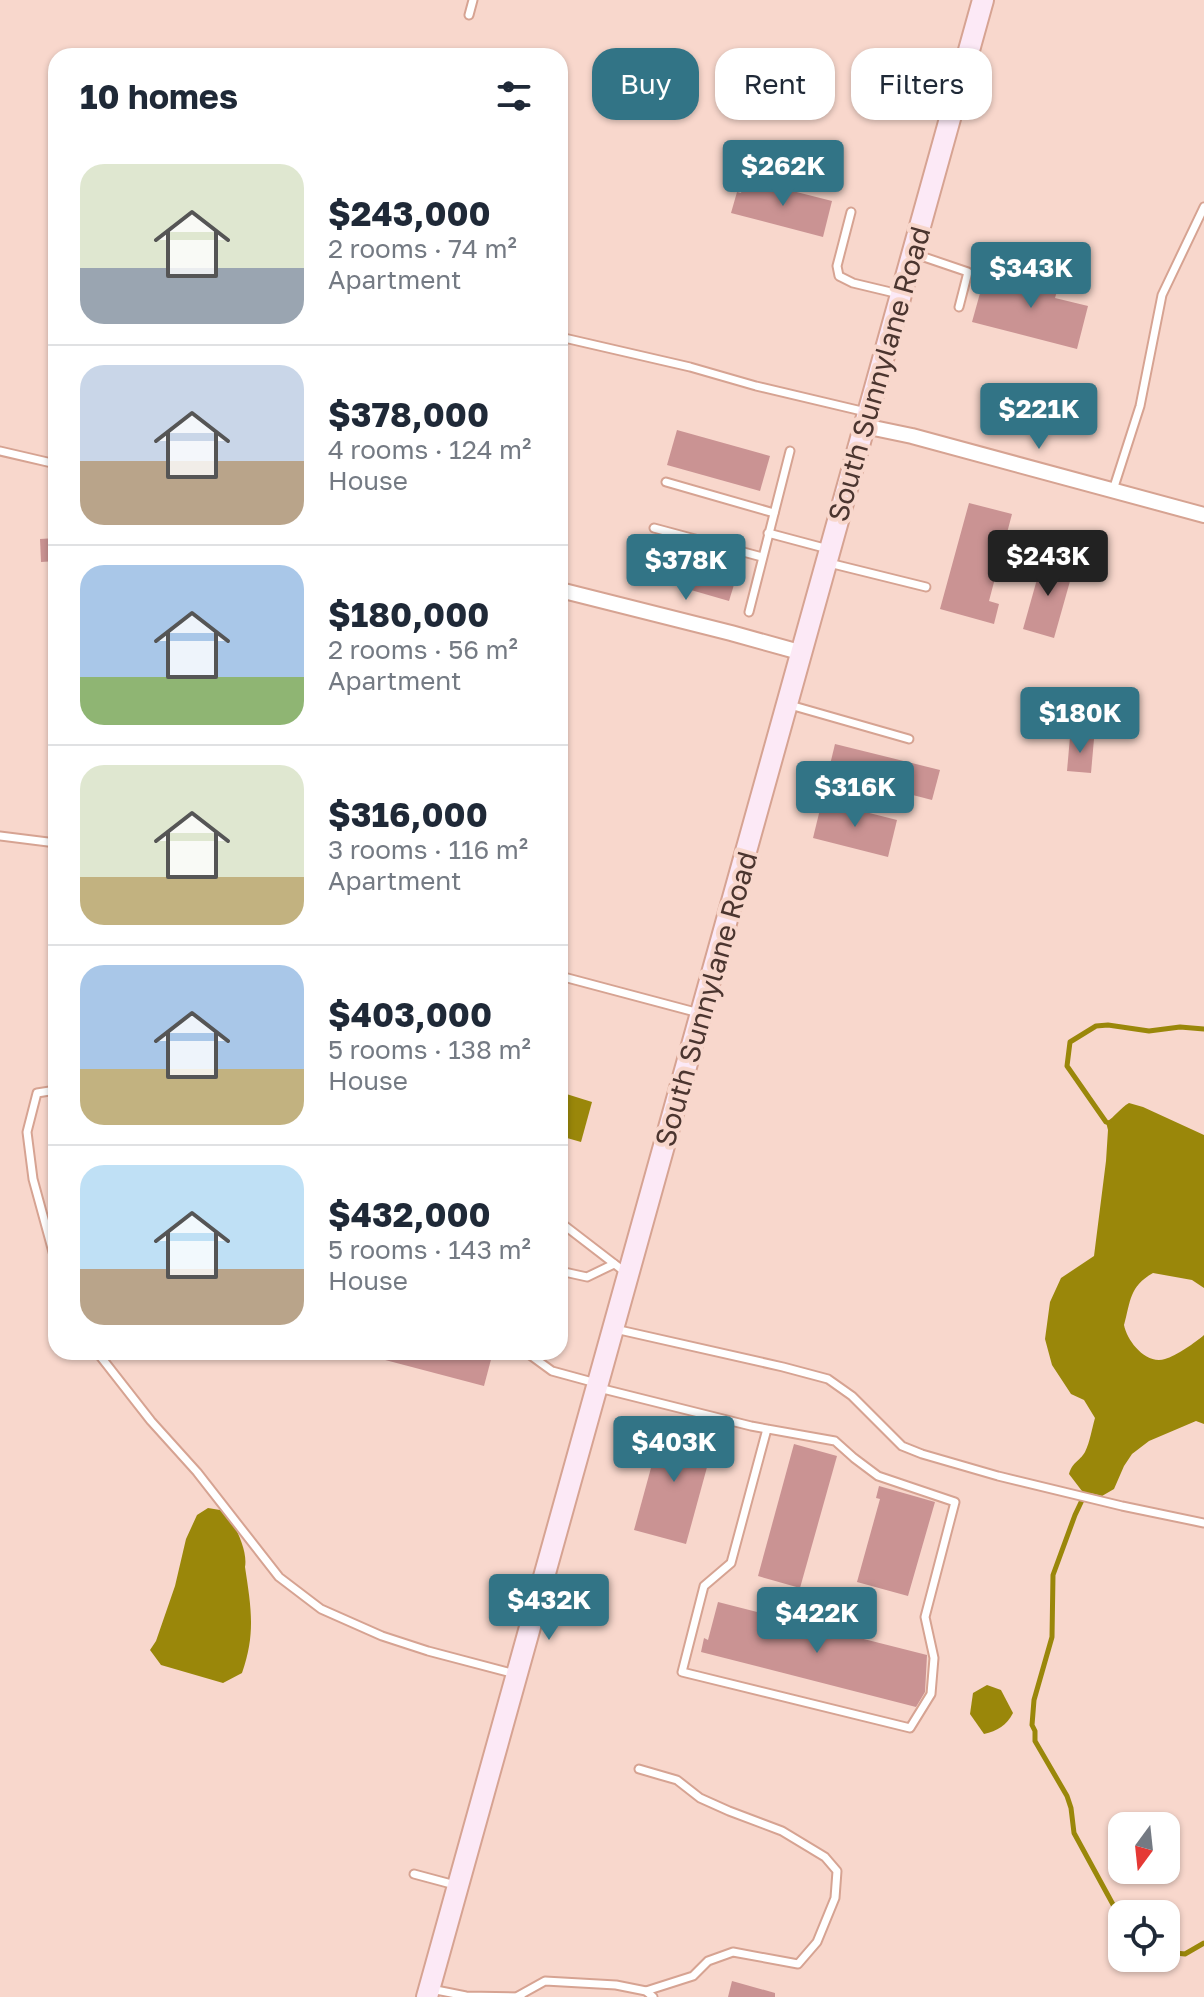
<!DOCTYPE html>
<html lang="en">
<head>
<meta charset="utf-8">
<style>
	:root { --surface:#fff; --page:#f6f6f7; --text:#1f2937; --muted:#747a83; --line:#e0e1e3; --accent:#327486 }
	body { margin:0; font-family:"Golos Text",sans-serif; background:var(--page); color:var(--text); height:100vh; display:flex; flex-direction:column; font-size:30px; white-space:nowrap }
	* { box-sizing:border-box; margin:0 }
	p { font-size:26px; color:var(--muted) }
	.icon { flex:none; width:44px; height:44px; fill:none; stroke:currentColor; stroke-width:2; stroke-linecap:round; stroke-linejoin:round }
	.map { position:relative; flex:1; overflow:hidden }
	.sheet { position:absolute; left:48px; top:48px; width:520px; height:1312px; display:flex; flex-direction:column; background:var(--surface); border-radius:24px; box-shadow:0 2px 6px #0004 }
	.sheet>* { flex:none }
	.top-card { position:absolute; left:592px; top:48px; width:492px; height:72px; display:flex; gap:16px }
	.needle { width:52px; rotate:195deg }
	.buttons { position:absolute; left:1108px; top:1812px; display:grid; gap:16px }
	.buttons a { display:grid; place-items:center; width:72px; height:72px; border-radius:16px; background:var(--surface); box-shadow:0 2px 6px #0004; font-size:40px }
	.price { position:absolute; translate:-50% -68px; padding:0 18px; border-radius:8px; background:var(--accent); color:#fff; font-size:26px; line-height:52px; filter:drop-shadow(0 2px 4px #0008) }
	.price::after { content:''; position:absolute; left:50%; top:48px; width:24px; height:18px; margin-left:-12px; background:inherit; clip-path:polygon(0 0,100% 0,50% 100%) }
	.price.active { background:#222; color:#fff }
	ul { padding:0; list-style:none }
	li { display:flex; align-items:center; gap:24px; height:200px; padding:0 32px }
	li+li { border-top:2px solid var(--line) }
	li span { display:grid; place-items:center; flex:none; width:224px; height:160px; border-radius:24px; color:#555 }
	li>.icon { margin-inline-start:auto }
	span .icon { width:96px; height:96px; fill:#fffc; stroke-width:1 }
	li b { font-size:34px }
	h2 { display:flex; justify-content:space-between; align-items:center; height:96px; padding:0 32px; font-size:34px }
	.pill { padding:0 28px; border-radius:24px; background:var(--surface); box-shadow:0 2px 6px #0004; font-size:28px; line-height:72px }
	.pill.active { background:var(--accent); color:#fff }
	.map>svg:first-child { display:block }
</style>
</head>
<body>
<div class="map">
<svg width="1204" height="1997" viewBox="0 0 1204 1997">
	<rect width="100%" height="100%" fill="#f8d7cc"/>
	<g fill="#9a870a">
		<polygon points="560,1092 592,1102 581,1142 560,1136"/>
		<path d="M1129 1103 1143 1107 1204 1135V1288L1192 1280 1153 1273C1129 1287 1131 1300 1124 1325 1127 1341 1146 1365 1165 1359 1176 1356 1196 1342 1204 1335V1424L1196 1421 1149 1441 1132 1454 1124 1466 1114 1489 1102 1496 1090 1493 1085 1495 1069 1474C1073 1461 1079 1462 1085 1452 1090 1442 1092 1428 1095 1418L1084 1400 1071 1394 1052 1365 1045 1339 1050 1302 1061 1278 1094 1256 1106 1161 1108 1130 1106 1122C1115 1117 1120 1108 1129 1103Z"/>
		<path d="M208 1508 226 1511C235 1526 248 1550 245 1567 251 1607 256 1633 242 1673L223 1683 161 1665 150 1650 156 1641 175 1586 186 1539 197 1515Z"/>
		<path d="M987 1685 1001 1690 1013 1713C1007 1725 997 1731 984 1734L970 1714 973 1693Z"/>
	</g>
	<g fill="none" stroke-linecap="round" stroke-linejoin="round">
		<g stroke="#9a870a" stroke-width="5">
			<polyline points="1109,1123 1106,1122 1067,1066 1070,1042 1096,1026 1108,1025 1149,1031 1180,1027 1204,1029"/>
			<polyline points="1084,1496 1075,1515 1053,1575 1052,1637 1034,1700 1032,1725 1035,1731 1035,1741 1067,1796 1071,1808 1074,1833 1122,1921"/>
			<polyline points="1166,1952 1185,1954 1204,1943"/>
		</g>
	</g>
	<g fill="#ca9393">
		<polygon points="745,179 832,201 823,237 731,213 737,192 741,193"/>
		<polygon points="1005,270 1059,284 1055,298 1088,306 1077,349 972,322 982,286 1000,291"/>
		<polygon points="677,430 770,456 760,491 667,465"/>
		<polygon points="969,503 1012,514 989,601 999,604 994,624 940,609"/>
		<polygon points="56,538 56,561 41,562 40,539"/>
		<polygon points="656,542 740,565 729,601 646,577"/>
		<polygon points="1043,558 1074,567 1054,638 1023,629"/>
		<polygon points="1070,737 1094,739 1091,773 1067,771"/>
		<polygon points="835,744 940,770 932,800 828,773"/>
		<polygon points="822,801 897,820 888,857 813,838"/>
		<polygon points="370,1352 493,1352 484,1386 370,1356"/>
		<polygon points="663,1424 715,1438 686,1544 634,1530"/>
		<polygon points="794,1444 837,1456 800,1588 758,1576"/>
		<polygon points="879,1486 935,1502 908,1596 857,1582 880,1499 876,1498"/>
		<polygon points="718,1602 927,1655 925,1692 916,1707 701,1652 704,1638 708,1640"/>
		<polygon points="732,1981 775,1993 775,1997 728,1997"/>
	</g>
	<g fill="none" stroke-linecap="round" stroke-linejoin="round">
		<defs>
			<g id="lane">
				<polyline points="469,15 473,0"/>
				<polyline points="851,212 837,266 839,276 853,283 899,294"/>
				<polyline points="915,254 968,272 959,307"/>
				<polyline points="560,337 690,367 756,386 866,412"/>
				<polyline points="0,451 56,464"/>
				<polyline points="666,482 774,513"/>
				<polyline points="1113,490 1140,406 1162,295 1204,207"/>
				<polyline points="654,528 762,557"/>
				<polyline points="768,533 828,549"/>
				<polyline points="829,563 926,587"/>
				<polyline points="749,612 790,451"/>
				<polyline points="790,705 909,739"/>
				<polyline points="0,836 56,843"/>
				<polyline points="560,976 699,1013"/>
				<polyline points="56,1090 37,1093 27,1132 33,1179 56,1263"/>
				<polyline points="560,1222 625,1272"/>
				<polyline points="560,1271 587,1277 614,1264"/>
				<polyline points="615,1329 783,1367 828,1379 852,1396 902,1446 922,1454 998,1476 1122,1506 1204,1523"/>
				<polyline points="97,1352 151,1421 197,1472 279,1577 321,1609 382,1636 428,1651 515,1674"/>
				<polyline points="526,1352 552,1371 596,1383"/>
				<polyline points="599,1388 751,1426 835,1441 854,1458 878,1476 955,1502 925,1617 934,1658 931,1694 910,1728 682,1672 704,1586 731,1563 767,1429"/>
				<polyline points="639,1769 677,1780 700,1798 729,1811 782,1831 825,1857 837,1871 835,1898 817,1942 798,1964 733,1952 708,1961 693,1976 646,1991"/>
				<polyline points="414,1874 455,1885"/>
				<polyline points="431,1989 466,1996 521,1997"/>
				<polyline points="518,1996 545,1981 616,1985 646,1991 653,1997"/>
			</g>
			<g id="street">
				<polyline points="864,426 912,436 1204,515"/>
				<polyline points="560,590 731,633 803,653"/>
			</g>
			<polyline id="secondary" points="427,1997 983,0"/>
		</defs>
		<use href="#lane" stroke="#d6a392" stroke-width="11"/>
		<use href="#street" stroke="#d6a392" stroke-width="18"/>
		<use href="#secondary" stroke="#d6a392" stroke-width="24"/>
		<use href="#lane" stroke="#fff" stroke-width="7"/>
		<use href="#street" stroke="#fff" stroke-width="14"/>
		<use href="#secondary" stroke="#fce9f6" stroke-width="20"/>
	</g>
	<g text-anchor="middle" stroke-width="8" stroke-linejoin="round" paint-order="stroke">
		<g font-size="28" fill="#4b352f" stroke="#f8d7cc">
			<text transform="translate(879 374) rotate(-74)" y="10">South Sunnylane Road</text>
			<text transform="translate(706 999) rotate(-74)" y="10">South Sunnylane Road</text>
		</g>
	</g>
</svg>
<div class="buttons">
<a><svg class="needle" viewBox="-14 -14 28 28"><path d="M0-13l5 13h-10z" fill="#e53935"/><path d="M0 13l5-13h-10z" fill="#747a83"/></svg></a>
<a><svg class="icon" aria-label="locate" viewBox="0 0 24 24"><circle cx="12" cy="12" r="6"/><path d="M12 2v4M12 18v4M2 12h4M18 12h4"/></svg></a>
</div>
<b class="price" style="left:783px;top:208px">$262K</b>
<b class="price" style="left:1031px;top:310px">$343K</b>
<b class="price" style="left:1039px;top:451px">$221K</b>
<b class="price active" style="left:1048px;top:598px">$243K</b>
<b class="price" style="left:686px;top:602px">$378K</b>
<b class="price" style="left:1080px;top:755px">$180K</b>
<b class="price" style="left:855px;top:829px">$316K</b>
<b class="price" style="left:674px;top:1484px">$403K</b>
<b class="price" style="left:549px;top:1642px">$432K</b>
<b class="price" style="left:817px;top:1655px">$422K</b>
<div class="top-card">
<a class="pill active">Buy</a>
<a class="pill">Rent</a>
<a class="pill">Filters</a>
</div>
<section class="sheet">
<h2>10 homes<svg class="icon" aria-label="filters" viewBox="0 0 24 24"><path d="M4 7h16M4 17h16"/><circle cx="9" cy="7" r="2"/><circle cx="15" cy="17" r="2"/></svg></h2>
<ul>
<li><span style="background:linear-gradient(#dfe7d0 65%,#9aa5b1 0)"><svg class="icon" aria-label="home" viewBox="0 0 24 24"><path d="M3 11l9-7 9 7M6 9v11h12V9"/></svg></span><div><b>$243,000</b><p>2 rooms · 74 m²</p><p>Apartment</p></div></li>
<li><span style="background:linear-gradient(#c9d6e8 60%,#b9a48a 0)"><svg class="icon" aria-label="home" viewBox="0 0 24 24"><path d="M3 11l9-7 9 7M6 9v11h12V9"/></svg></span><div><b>$378,000</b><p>4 rooms · 124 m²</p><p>House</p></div></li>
<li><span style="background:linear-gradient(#a9c7e8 70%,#8fb573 0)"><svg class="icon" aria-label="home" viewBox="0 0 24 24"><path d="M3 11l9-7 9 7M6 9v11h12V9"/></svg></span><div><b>$180,000</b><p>2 rooms · 56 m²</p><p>Apartment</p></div></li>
<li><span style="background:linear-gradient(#dfe7d0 70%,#c2b280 0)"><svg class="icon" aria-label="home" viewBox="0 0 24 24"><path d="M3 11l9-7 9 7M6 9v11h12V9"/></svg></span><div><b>$316,000</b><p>3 rooms · 116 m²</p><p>Apartment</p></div></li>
<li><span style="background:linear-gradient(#a9c7e8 65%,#c2b280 0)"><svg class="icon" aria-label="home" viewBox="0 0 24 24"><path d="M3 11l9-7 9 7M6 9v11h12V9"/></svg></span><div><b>$403,000</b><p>5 rooms · 138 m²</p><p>House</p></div></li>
<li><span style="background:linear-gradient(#bfe0f5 65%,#b9a48a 0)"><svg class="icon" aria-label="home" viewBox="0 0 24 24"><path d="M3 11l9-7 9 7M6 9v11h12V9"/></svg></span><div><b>$432,000</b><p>5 rooms · 143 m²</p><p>House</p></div></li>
</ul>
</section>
</div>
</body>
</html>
